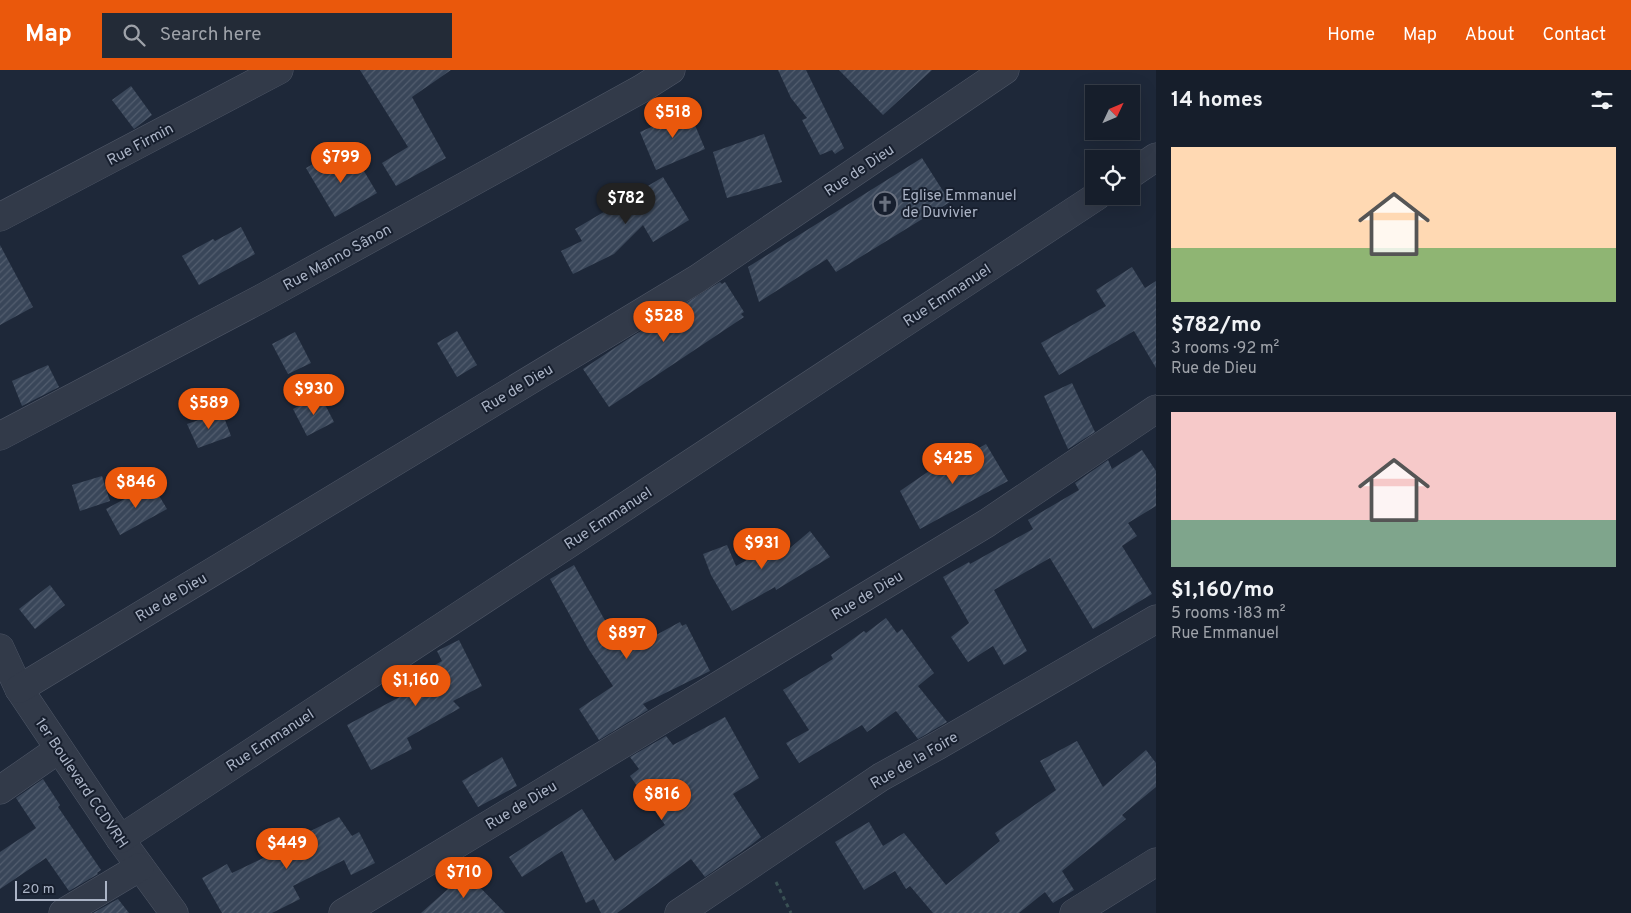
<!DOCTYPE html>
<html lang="en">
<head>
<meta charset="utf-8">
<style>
	:root { --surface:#161e2b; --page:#232b37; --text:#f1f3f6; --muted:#9ea2a9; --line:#353c47; --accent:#ea580c }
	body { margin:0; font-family:Overpass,sans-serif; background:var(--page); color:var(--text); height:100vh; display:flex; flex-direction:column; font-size:19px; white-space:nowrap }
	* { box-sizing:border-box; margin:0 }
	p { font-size:16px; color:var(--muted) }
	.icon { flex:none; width:28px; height:28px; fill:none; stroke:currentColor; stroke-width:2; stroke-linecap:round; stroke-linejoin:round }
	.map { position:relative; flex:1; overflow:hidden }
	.sheet { display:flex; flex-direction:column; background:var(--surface); width:475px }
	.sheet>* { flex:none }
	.needle { width:32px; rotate:46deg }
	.tools { position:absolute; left:1085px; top:15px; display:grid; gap:10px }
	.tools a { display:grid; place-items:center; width:55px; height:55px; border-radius:0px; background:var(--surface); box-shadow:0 5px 20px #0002,0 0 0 1px var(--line); font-size:25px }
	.scale { position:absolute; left:15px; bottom:12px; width:92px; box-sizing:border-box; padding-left:5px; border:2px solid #abb4c6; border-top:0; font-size:14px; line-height:18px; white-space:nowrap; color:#abb4c6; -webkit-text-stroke:4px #171f2e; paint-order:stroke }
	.price { position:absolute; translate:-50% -42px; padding:0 11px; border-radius:18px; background:var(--accent); color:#fff; font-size:16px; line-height:32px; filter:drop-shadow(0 1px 2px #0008) }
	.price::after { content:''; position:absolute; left:50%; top:30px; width:15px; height:11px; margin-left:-8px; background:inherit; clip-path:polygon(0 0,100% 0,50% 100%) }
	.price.selected { background:#222; color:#fff }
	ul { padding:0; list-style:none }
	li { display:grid; align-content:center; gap:10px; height:265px; padding:0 15px }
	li+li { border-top:1px solid var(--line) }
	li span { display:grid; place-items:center; height:155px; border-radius:0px; color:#555 }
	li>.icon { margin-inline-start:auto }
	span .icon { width:90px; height:90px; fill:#fffc; stroke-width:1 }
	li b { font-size:21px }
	h2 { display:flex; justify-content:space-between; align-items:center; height:60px; padding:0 15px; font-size:21px }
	header { display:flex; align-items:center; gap:30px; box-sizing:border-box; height:70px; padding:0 25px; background:var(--accent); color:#fff }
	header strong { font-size:24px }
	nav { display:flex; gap:28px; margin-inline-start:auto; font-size:18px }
	.search { width:350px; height:45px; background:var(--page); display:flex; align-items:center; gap:12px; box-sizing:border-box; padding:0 18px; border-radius:0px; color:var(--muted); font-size:19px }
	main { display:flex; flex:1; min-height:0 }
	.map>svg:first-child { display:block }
</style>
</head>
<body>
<header>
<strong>Map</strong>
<div class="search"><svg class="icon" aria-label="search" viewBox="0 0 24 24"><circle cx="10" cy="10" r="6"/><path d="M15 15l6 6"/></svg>Search here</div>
<nav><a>Home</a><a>Map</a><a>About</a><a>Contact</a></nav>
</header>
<main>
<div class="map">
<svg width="1156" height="843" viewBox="0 0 1156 843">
	<defs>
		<pattern id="building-hatch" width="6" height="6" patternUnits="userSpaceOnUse" patternTransform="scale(1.25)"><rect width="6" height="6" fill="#394659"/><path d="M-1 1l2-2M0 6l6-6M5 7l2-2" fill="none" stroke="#535e6f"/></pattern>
	</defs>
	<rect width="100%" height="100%" fill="#1e2839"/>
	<g fill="url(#building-hatch)">
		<polygon points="360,0 451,0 412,27 446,88 396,116 382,93 408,77"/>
		<polygon points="778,0 806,0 844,78 835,84 832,80 820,85 802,50 807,48 791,28"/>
		<polygon points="839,0 932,0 883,45"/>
		<polygon points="131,16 152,45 134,59 112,30"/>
		<polygon points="687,36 705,79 656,100 640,62 665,51 663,47"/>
		<polygon points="764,64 782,112 727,128 713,82"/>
		<polygon points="329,85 336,97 355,86 377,123 335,147 306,98"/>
		<polygon points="922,88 950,132 836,202 827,189 759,232 748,197"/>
		<polygon points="663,107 689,150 653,172 643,155 614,184 573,204 561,181 582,171 575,159"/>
		<polygon points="241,157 255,184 199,215 182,186 213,169 215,171"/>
		<polygon points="0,175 33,237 0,255"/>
		<polygon points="1132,197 1145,218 1156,211 1156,298 1134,261 1059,305 1041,273 1106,236 1096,220"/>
		<polygon points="720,212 722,214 725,212 744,242 741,244 744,247 609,337 583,299 628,269"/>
		<polygon points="457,261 477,295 457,307 437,273"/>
		<polygon points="295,262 311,293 288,304 272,274"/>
		<polygon points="48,295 59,317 22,336 12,311"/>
		<polygon points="1072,313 1095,362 1068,379 1044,326"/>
		<polygon points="320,325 334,352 307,366 293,339"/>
		<polygon points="222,342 231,366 198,378 187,354"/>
		<polygon points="986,374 1008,411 920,459 900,421 964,377 969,384"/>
		<polygon points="1142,380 1156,401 1156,436 1128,453 1137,466 1122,476 1152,524 1093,559 1050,488 994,520 1027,581 1004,595 993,576 968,592 951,567 969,553 943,507 969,492 970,494 1033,459 1028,450 1079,420 1075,413 1108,390 1112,399"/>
		<polygon points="102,406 110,431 80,441 72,415"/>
		<polygon points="152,414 167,439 120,465 106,439"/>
		<polygon points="810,461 830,487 776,520 775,517 732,541 711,505 703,484 727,475 736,496 754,486 755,489 778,476 783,484"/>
		<polygon points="574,495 612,563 625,582 680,552 682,556 686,554 710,601 643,634 648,640 599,670 579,639 613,616 588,578 550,509"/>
		<polygon points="50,515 65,535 35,559 19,539"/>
		<polygon points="886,548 897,563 902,559 934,603 918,616 947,652 918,669 896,641 867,662 862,655 799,693 786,673 809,660 783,620 833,589 831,585 864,561 866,563"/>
		<polygon points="459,570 482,616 453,631 460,638 407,668 412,679 371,700 347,655 411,621 405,612 442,591 437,581"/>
		<polygon points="725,647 759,708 733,724 761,767 751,775 705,807 691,789 617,843 601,843 594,829 586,833 562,781 522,807 509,787 582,739 615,791 665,755 630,706 639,699 630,687 666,666 673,675"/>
		<polygon points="1077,671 1103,717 1146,680 1156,693 1156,717 1122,745 1126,749 1062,801 1074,820 1053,833 1045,822 1019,843 933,843 910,816 906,819 895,801 864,820 835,772 869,752 883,776 904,763 946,815 1000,771 995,763 1056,720 1040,691"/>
		<polygon points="502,687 517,716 478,737 462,711"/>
		<polygon points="43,709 60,735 58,737 101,800 97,803 98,804 69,821 46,788 0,819 0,782 36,758 16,728"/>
		<polygon points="339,747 352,766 359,762 375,793 351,805 344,790 293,816 300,829 272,843 222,843 202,808 227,794 232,803 280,780 278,777"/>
		<polygon points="465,802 505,843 421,843 448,819"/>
		<polygon points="118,829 129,843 93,843"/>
	</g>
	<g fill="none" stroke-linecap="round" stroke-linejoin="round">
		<defs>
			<g id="minor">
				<polyline points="1131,104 1156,87"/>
				<polyline points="0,147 279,0"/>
				<polyline points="0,366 266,226 641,19 671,0"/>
				<polyline points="0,578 19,619 120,769 174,843"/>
				<polyline points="19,619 697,209 1005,0"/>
				<polyline points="0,720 59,679"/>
				<polyline points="120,769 1097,126"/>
				<polyline points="63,843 140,797"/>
				<polyline points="343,843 987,453 1156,339"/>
				<polyline points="679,843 881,707 937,676 1156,549"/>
				<polyline points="1074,843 1156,792"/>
			</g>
		</defs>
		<use href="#minor" stroke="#4f5767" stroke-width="29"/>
		<polyline stroke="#3a5154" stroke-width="3" stroke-dasharray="4 4" stroke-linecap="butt" points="776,812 791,843"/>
		<use href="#minor" stroke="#323a49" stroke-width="28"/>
	</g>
	<defs>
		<symbol id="church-ring" viewBox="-11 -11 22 22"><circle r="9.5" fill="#171f2e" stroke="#6b7280" stroke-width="1.5"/><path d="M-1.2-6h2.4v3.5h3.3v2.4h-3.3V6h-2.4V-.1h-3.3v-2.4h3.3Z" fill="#6b7280"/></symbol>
	</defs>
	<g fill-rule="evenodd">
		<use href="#church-ring" x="871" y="120" width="28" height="28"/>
	</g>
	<g text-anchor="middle" stroke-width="4" stroke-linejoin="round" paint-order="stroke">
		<g font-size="15" fill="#abb4c6" stroke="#171f2e">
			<text transform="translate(140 74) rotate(-28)" y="5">Rue Firmin</text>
			<text transform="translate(859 100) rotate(-34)" y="5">Rue de Dieu</text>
			<text transform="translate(337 187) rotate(-29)" y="5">Rue Manno Sânon</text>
			<text transform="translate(947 225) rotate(-33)" y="5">Rue Emmanuel</text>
			<text transform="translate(517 318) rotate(-31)" y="5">Rue de Dieu</text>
			<text transform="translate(608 448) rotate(-33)" y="5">Rue Emmanuel</text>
			<text transform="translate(867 525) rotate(-31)" y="5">Rue de Dieu</text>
			<text transform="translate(171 527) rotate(-31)" y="5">Rue de Dieu</text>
			<text transform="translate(270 670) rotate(-33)" y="5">Rue Emmanuel</text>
			<text transform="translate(914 690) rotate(-30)" y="5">Rue de la Foire</text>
			<text transform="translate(82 713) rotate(56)" y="5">1er Boulevard CCDVRH</text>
			<text transform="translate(521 735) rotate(-31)" y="5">Rue de Dieu</text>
		</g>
		<g font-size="15" fill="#abb4c6" stroke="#171f2e" text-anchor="start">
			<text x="902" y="130">Eglise Emmanuel<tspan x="902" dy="17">de Duvivier</tspan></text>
		</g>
	</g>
</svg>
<div class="tools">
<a><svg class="needle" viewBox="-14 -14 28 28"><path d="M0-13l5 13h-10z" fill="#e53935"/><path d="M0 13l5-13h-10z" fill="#9ea2a9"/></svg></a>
<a><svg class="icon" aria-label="locate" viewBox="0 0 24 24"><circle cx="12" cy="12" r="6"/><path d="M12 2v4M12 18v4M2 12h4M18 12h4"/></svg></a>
</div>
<div class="scale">20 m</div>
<b class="price" style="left:673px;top:69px">$518</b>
<b class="price" style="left:341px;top:114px">$799</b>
<b class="price selected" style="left:626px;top:155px">$782</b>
<b class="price" style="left:664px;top:273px">$528</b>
<b class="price" style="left:314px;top:346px">$930</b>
<b class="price" style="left:209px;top:360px">$589</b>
<b class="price" style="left:953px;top:415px">$425</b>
<b class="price" style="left:136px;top:439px">$846</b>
<b class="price" style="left:762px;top:500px">$931</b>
<b class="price" style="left:627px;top:590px">$897</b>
<b class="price" style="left:416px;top:637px">$1,160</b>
<b class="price" style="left:662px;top:751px">$816</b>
<b class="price" style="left:287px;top:800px">$449</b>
<b class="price" style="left:464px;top:829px">$710</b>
</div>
<section class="sheet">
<h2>14 homes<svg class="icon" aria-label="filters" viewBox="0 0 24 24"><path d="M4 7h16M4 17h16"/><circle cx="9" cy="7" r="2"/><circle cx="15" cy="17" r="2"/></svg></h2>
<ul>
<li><span style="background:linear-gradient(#ffd9b3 65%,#8fb573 0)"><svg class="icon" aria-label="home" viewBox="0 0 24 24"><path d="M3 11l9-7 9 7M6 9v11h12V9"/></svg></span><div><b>$782/mo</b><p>3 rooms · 92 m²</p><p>Rue de Dieu</p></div></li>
<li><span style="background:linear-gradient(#f6c9c9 70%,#7fa58c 0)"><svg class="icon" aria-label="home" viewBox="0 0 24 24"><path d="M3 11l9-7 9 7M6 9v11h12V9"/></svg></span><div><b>$1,160/mo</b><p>5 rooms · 183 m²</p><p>Rue Emmanuel</p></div></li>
</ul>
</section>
</main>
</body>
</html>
